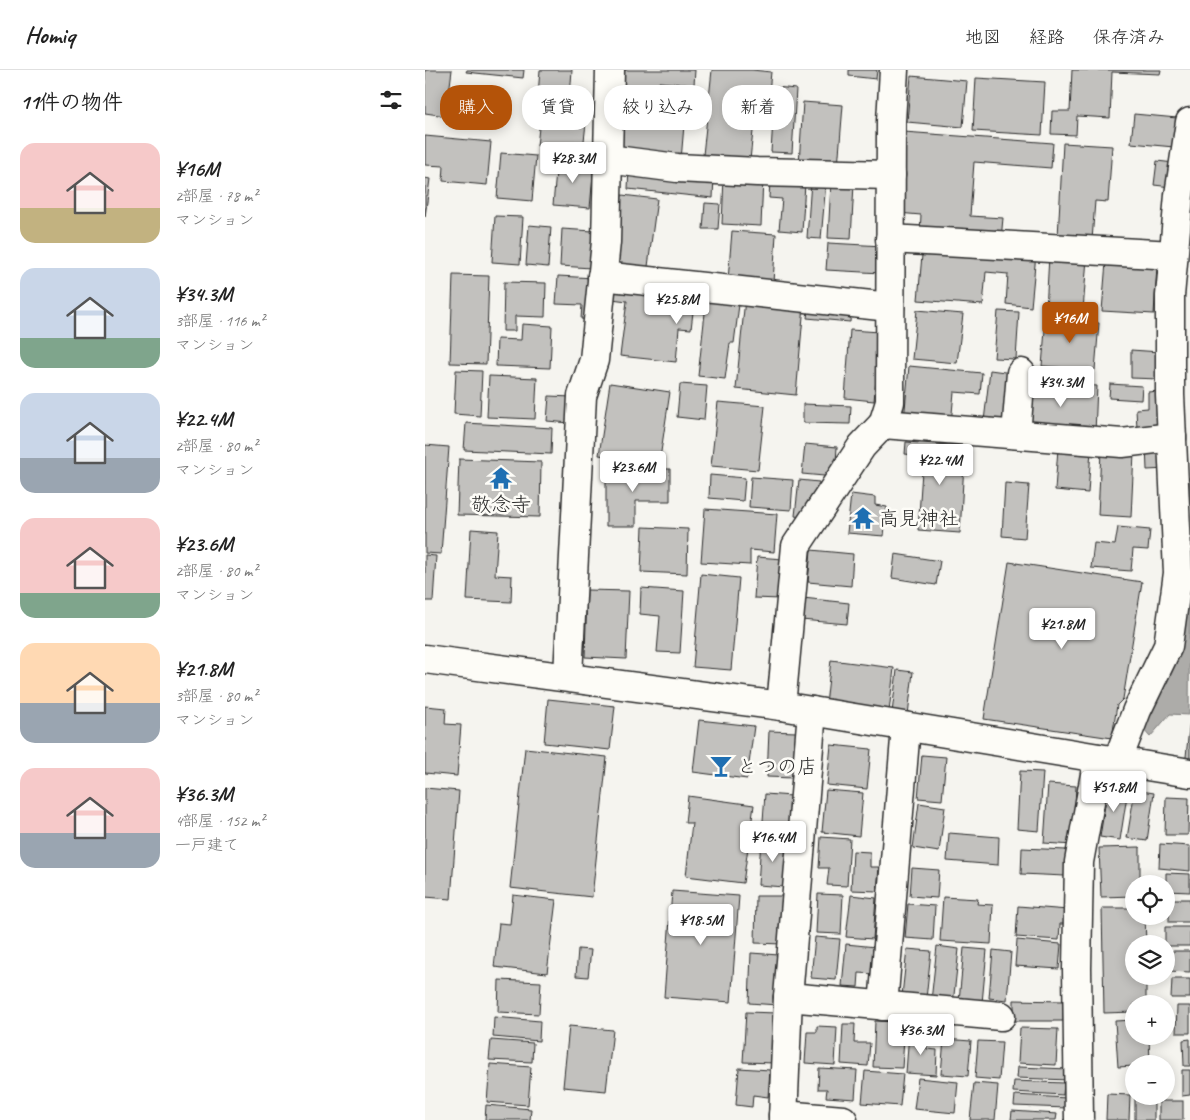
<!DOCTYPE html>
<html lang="ja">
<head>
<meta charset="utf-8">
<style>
	:root { --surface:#fff; --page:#f6f6f6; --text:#222; --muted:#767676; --line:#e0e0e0; --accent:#b45309 }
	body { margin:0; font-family:Caveat,"Klee One",sans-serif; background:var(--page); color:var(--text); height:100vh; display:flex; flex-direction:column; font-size:19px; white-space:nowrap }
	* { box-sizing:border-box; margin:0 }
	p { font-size:16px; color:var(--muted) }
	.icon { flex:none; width:28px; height:28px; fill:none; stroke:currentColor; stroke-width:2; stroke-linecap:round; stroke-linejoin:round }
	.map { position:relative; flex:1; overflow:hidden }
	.sheet { display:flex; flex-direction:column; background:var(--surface); width:425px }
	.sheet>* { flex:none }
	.top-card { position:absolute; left:15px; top:15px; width:475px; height:45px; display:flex; gap:10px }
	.fabs { position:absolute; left:700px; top:805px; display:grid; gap:10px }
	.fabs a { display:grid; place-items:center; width:50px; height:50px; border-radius:50%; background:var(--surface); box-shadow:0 2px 12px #0003; font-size:25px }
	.price { position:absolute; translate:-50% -42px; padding:0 11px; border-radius:5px; background:#fff; color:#222; font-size:16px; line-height:32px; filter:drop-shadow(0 1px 2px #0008) }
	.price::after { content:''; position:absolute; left:50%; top:30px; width:15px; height:11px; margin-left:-8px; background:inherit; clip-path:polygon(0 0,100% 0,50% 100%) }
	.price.on { background:var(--accent); color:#fff }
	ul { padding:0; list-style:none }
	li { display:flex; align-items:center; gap:15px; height:125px; padding:0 20px }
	li span { display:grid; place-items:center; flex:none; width:140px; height:100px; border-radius:15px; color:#555 }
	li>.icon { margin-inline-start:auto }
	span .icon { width:60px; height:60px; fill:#fffc; stroke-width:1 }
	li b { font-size:21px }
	h2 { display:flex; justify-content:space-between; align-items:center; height:60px; padding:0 20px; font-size:21px }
	.pill { padding:0 18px; border-radius:20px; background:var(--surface); box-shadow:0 2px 12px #0003; font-size:18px; line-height:45px }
	.pill.on { background:var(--accent); color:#fff }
	header { display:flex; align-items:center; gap:30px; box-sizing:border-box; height:70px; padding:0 25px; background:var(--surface); border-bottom:1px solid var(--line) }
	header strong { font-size:24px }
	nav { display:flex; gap:28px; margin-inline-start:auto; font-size:18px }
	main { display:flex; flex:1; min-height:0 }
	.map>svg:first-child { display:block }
</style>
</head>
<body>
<header>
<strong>Homiq</strong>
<nav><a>地図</a><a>経路</a><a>保存済み</a></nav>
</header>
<main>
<section class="sheet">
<h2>11件の物件<svg class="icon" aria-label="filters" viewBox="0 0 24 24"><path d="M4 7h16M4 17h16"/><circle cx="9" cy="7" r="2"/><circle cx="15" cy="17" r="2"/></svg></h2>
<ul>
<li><span style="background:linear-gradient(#f6c9c9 65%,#c2b280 0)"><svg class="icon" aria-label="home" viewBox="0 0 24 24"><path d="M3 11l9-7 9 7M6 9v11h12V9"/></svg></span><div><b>¥16M</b><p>2部屋 · 78 m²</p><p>マンション</p></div></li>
<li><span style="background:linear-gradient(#c9d6e8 70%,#7fa58c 0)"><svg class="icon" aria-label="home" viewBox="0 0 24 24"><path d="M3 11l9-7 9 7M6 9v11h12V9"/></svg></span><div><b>¥34.3M</b><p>3部屋 · 116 m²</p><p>マンション</p></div></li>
<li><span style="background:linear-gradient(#c9d6e8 65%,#9aa5b1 0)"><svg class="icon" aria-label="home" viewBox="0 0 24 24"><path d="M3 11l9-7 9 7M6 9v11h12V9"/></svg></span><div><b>¥22.4M</b><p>2部屋 · 80 m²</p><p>マンション</p></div></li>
<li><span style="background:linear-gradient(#f6c9c9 75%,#7fa58c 0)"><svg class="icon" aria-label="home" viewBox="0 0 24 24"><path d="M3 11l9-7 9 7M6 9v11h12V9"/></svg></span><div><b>¥23.6M</b><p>2部屋 · 80 m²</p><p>マンション</p></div></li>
<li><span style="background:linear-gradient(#ffd9b3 60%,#9aa5b1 0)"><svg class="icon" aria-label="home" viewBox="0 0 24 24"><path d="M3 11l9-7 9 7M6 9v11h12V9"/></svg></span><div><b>¥21.8M</b><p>3部屋 · 80 m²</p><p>マンション</p></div></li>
<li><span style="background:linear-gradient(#f6c9c9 65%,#9aa5b1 0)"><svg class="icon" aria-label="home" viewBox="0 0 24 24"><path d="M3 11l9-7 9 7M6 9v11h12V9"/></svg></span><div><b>¥36.3M</b><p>4部屋 · 152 m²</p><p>一戸建て</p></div></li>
</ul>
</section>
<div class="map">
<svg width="765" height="1050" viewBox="0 0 765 1050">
	<rect width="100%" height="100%" fill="#f5f4ef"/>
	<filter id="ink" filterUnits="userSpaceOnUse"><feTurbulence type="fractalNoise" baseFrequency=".02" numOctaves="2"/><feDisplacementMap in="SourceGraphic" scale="10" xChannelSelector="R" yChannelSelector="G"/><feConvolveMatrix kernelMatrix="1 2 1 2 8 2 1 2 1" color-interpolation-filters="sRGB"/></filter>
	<g filter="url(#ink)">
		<polygon fill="#adaca9" stroke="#797877" points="765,495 764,645 745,644 725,667 718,659"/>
		<g fill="#c2c1be" stroke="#2b2b2b">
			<polygon points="0,0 27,0 21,46 0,43"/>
			<polygon points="42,0 99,0 98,8 41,2"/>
			<polygon points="115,0 147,0 145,27 113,25"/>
			<polygon points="194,0 270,0 269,15 234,12 232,47 192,45"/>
			<polygon points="287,0 327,0 346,2 343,33 331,32 325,90 278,85"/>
			<polygon points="424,0 452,0 451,9 424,6"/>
			<polygon points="647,0 736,0 735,4 687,2 685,48 652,46 651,65 626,64 627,41 645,41"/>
			<polygon points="486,6 542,11 538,57 482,52"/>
			<polygon points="551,8 620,12 617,65 548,61"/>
			<polygon points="350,17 371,19 367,83 346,82"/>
			<polygon points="117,30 163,35 158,80 112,76"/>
			<polygon points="378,32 418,35 413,97 374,94"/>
			<polygon points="709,44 752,48 749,77 706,73"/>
			<polygon points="193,51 259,55 256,90 191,85"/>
			<polygon points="479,62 628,73 626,98 549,92 545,146 578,148 576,169 495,163 496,145 473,143"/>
			<polygon points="0,66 66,72 62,115 18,111 19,96 0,95"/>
			<polygon points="638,73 687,76 683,132 670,131 667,170 633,167"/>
			<polygon points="76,83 111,86 107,131 72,128"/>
			<polygon points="132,91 169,94 165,138 128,135"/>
			<polygon points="732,91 749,93 746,117 729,115"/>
			<polygon points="204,98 289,106 288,128 203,119"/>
			<polygon points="299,107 338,108 336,156 297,154"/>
			<polygon points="0,108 5,109 0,147"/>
			<polygon points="345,111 380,113 377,162 354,160 357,129 344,128"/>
			<polygon points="386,111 401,112 396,169 382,168"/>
			<polygon points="406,113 429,114 426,169 403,168"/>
			<polygon points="197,125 232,129 222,204 189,200"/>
			<polygon points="280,133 295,134 293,159 278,159"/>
			<polygon points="70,146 98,147 95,194 67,192"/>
			<polygon points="104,155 126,157 123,197 101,195"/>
			<polygon points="137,159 168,161 166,198 135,196"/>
			<polygon points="307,161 351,164 348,213 303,210"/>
			<polygon points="403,173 458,176 456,203 401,200"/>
			<polygon points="498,174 611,184 606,237 581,234 583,204 561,202 558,235 493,230"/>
			<polygon points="624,186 662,188 658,241 621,240"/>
			<polygon points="681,192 732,196 729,244 677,241"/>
			<polygon points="28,205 64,206 61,294 25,293"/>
			<polygon points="133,206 169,208 166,250 156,249 157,235 131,234"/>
			<polygon points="79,212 121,213 120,247 90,246 90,261 78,261"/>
			<polygon points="188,214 315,227 309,273 305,273 300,309 273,306 280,243 268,242 266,259 254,258 251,292 195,286 202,231 187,229"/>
			<polygon points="320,229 379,235 371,325 311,319"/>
			<polygon points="384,233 426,237 425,252 382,248"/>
			<polygon points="492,240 538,244 532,293 487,289"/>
			<polygon points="573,241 594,242 591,289 569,288"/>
			<polygon points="621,248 674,253 670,300 617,296"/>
			<polygon points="97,254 127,256 125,298 71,296 72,269 96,270"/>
			<polygon points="425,260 455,262 449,331 420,328"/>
			<polygon points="706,280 735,282 734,309 706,308"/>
			<polygon points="484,296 557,303 555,324 529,322 526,354 479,350"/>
			<polygon points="31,300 57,301 55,346 29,344"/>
			<polygon points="565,300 587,303 581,353 559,351"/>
			<polygon points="64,306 112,308 110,349 62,347"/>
			<polygon points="603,312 672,316 670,363 601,359"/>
			<polygon points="185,313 245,322 234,395 174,385"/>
			<polygon points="255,314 282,316 279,350 252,347"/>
			<polygon points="685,314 717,316 716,330 684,328"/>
			<polygon points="734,321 735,358 712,359 711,339 723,338 723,322"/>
			<polygon points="124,326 147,327 145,353 122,351"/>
			<polygon points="293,332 340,336 333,400 286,396"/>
			<polygon points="378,334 426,336 425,354 378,353"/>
			<polygon points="41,353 127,358 126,384 39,380"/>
			<polygon points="481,372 540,376 535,463 493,460 498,386 480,384"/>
			<polygon points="380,374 412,377 410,407 377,404"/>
			<polygon points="0,375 24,377 16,484 0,483"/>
			<polygon points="721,376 741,376 742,399 722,400"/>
			<polygon points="633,378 666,380 663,423 630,420"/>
			<polygon points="676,381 709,383 706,447 673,445"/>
			<polygon points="34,389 116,392 115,447 32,445"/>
			<polygon points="181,399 245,399 245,431 211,431 211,456 181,456"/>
			<polygon points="285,405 320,408 318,431 284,428"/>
			<polygon points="326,407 368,410 366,440 324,437"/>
			<polygon points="762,407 765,408 765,434 758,433"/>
			<polygon points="374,410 394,412 392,429 381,448 370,446"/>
			<polygon points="580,413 604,415 600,468 577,466"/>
			<polygon points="426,424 450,427 450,435 462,437 459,466 422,463"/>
			<polygon points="280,439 352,444 349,482 325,480 325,495 276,492"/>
			<polygon points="218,457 263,459 262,504 216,502"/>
			<polygon points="693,457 725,460 723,480 708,479 706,501 666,498 669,473 690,475"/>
			<polygon points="46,459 73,461 70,505 87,506 86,532 42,530"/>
			<polygon points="386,480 428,484 426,516 383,512"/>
			<polygon points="470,484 515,491 511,515 467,508"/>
			<polygon points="0,485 11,486 8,531 0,531"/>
			<polygon points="332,487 358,489 355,529 329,528"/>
			<polygon points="584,492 717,512 698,629 692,635 687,668 559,649"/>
			<polygon points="276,504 314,508 306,600 268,597"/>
			<polygon points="216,518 259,521 255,583 232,582 235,546 215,544"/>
			<polygon points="162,520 204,521 201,589 160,587"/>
			<polygon points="378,528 424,533 422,554 376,550"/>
			<polygon points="406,590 469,598 464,642 401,634"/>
			<polygon points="472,600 488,602 483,645 467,643"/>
			<polygon points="123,629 190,636 185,680 119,673"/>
			<polygon points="0,636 21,638 20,654 36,655 32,706 0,703"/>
			<polygon points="765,649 765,697 760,696"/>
			<polygon points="274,650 329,656 322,709 268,702"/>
			<polygon points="344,661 371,662 368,708 342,707"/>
			<polygon points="406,675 446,679 442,719 402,715"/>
			<polygon points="100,678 182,687 167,827 85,818"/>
			<polygon points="497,685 521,687 517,730 493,728"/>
			<polygon points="595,701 618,702 614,761 592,759"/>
			<polygon points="623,714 651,716 648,775 619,773"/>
			<polygon points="683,716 703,719 695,770 675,767"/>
			<polygon points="0,718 34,721 26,829 0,827"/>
			<polygon points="401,720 438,723 434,766 397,762"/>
			<polygon points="710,720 729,723 722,771 702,768"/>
			<polygon points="340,724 367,726 364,766 337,764"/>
			<polygon points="263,726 329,735 318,813 261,806 267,753 260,753"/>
			<polygon points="741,727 764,728 763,765 740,765"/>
			<polygon points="494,733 520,737 514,782 488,778"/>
			<polygon points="524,763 574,767 573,795 522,791"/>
			<polygon points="396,767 425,769 422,816 402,815 404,798 394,798"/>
			<polygon points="336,770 362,772 359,817 333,815"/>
			<polygon points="735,774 765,776 765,801 734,798"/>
			<polygon points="715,777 715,814 709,814 709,826 676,827 674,778"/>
			<polygon points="597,778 641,780 640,806 596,804"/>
			<polygon points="428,781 445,782 445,797 454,797 452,821 426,820"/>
			<polygon points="487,798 514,800 512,828 485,826"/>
			<polygon points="741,803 765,804 765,822 741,821"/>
			<polygon points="247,821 314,826 306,932 239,927"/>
			<polygon points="393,824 418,825 416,864 391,863"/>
			<polygon points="88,825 131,830 122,903 69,897 74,853 85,854"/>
			<polygon points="426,825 451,828 448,869 421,867"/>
			<polygon points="331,826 359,826 357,874 330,873"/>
			<polygon points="518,827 553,829 552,834 568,835 566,874 515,871"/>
			<rect x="744" y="829" width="21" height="23"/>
			<polygon points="483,834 510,836 508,870 480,868"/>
			<polygon points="593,836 643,840 642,854 635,854 634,870 591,867"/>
			<polygon points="677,838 709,838 709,846 720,846 721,874 709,874 709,906 721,906 721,934 709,934 709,942 679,943"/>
			<polygon points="740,857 765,857 765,876 741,876 740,874"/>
			<polygon points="390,867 415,869 411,910 386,908"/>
			<polygon points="592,870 636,874 634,899 590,896"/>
			<polygon points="421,874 451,877 449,904 434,903 433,917 417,916"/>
			<polygon points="512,876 534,879 528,934 506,931"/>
			<polygon points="539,878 562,880 557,933 534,931"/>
			<polygon points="153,879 166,880 163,907 151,906"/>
			<polygon points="482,879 506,881 501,929 477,926"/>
			<polygon points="568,880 586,882 582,930 564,928"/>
			<polygon points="743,881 765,881 765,902 743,901"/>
			<polygon points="326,883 354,885 352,935 324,933"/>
			<polygon points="747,909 765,909 765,928 746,928"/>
			<polygon points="74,910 116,912 114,944 73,942"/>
			<polygon points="589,930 638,931 638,951 589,951"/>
			<polygon points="752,936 765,936 765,963 751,963"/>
			<polygon points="321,942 352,943 350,993 318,992"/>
			<polygon points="69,947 115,951 114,971 68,967"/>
			<polygon points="709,950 709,966 724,966 725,994 709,994 709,996 693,997 690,951"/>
			<polygon points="450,951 472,952 471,968 479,969 477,998 448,997"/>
			<polygon points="418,954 430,954 429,973 445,973 443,996 416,994"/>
			<polygon points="144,956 188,960 181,1021 138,1017"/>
			<polygon points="392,956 412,957 410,995 380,993 382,962 392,962"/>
			<polygon points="595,958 633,959 631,995 593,993"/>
			<polygon points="484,962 502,964 502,979 512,980 511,1005 481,1003"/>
			<polygon points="519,969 546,971 543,1006 516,1004"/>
			<polygon points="765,969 765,996 759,996 758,970"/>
			<polygon points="66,970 108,973 107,992 64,990"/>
			<polygon points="553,971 577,972 574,1010 550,1008"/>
			<polygon points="65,994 106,997 103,1035 62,1032"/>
			<polygon points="593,997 644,999 644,1010 592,1008"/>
			<polygon points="314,998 345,1000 343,1027 328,1025 327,1037 311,1035"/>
			<polygon points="394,998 432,1000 430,1029 401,1027 402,1019 393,1019"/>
			<polygon points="757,1000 765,1000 765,1025 757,1026"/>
			<polygon points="440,1001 478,1004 475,1036 437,1033"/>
			<polygon points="493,1008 533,1012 530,1043 489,1039"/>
			<polygon points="589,1011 639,1013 638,1025 588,1022"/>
			<polygon points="549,1013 573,1015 570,1050 545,1050"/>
			<polygon points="682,1024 705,1025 704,1050 681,1050"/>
			<polygon points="590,1025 642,1028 642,1038 589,1036"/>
			<rect x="710" y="1028" width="19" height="22"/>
			<rect x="734" y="1031" width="24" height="19"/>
			<polygon points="61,1035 106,1039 105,1050 60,1050"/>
			<polygon points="587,1041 632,1044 631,1050 586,1050"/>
		</g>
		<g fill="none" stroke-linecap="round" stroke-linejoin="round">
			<defs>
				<g id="minor">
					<polyline points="183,89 252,98 332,102 466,105"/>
					<polyline points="465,169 748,185"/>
					<polyline points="177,206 465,237"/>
					<polyline points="458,354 697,373 747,367"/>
					<polyline points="591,364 596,303"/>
					<polyline points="0,589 356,636 765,703"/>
					<polyline points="143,606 157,326 169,290 181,172 185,0"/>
					<polyline points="356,636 371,476 437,376 458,354 465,332 466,51 469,0"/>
					<polyline points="692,692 712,640 743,576 753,503 745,325 745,226 754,125 765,52"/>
					<polyline points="363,927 576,946"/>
					<polyline points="458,936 481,657"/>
					<polyline points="358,1045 418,1050"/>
					<polyline points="358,1050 363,927 387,641"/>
					<polyline points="654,1050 652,898 654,792 673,688"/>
				</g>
			</defs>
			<use href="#minor" stroke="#2b2b2b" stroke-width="31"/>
			<use href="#minor" stroke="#fdfcf7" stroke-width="28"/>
		</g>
	</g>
	<defs>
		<symbol id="temple-bare" viewBox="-9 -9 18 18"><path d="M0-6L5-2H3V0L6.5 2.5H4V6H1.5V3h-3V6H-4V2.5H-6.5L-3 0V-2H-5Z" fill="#1f6fb2" stroke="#fdfcf7" stroke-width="2.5" paint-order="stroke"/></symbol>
		<symbol id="bar-bare" viewBox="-9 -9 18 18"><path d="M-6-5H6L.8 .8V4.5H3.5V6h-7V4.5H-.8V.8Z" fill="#1f6fb2" stroke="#fdfcf7" stroke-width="2.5" paint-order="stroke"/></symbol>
	</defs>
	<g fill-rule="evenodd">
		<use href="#temple-bare" x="60" y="392" width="32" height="32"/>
		<use href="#temple-bare" x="422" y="432" width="32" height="32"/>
		<use href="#bar-bare" x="280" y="680" width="32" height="32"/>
	</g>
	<g text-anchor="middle" stroke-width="5" stroke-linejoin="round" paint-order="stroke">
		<g font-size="20" fill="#2b2b2b" stroke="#fdfcf7" text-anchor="start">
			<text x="76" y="441" text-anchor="middle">敬念寺</text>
			<text x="454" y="455">高見神社</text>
			<text x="312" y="703">とつの店</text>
		</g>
	</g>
</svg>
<div class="fabs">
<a><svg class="icon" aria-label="locate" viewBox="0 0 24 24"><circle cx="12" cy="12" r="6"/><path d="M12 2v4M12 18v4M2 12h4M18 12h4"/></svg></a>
<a><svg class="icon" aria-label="layers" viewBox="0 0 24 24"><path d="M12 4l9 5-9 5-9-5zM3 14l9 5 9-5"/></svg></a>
<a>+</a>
<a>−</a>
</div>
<b class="price" style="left:148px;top:114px">¥28.3M</b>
<b class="price" style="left:252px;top:255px">¥25.8M</b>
<b class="price on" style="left:645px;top:274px">¥16M</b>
<b class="price" style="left:636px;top:338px">¥34.3M</b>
<b class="price" style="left:515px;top:416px">¥22.4M</b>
<b class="price" style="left:208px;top:423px">¥23.6M</b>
<b class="price" style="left:637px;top:580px">¥21.8M</b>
<b class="price" style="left:689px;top:743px">¥51.8M</b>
<b class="price" style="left:348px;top:793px">¥16.4M</b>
<b class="price" style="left:276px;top:876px">¥18.5M</b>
<b class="price" style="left:496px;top:986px">¥36.3M</b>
<div class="top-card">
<a class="pill on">購入</a>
<a class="pill">賃貸</a>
<a class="pill">絞り込み</a>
<a class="pill">新着</a>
</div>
</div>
</main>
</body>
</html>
